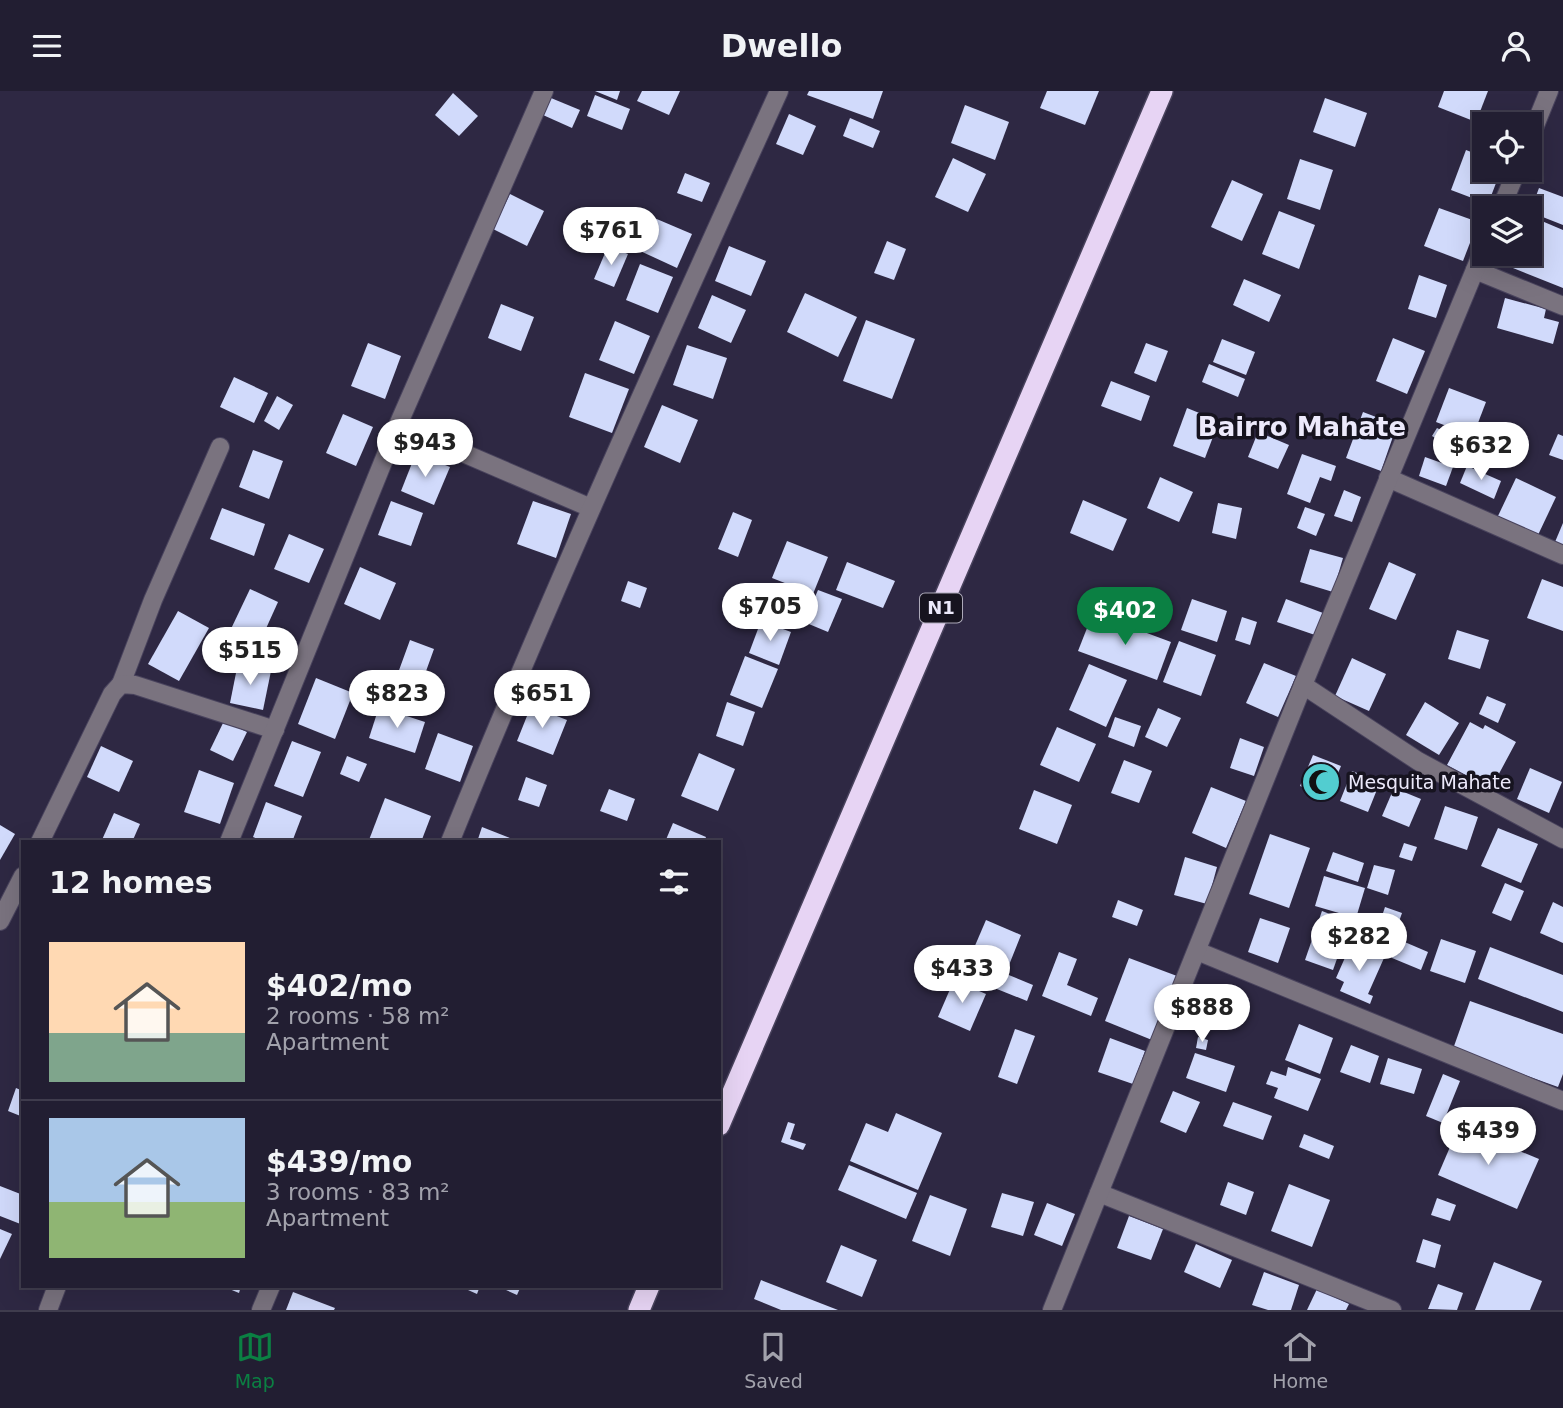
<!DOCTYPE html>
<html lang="en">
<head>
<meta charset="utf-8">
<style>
	:root { --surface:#221e32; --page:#2e2b3e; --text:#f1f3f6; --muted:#a2a2ac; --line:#3f3c4d; --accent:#0b8043 }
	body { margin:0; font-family:"DejaVu Sans",sans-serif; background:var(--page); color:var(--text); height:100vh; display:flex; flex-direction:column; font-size:26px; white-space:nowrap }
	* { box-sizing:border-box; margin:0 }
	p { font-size:23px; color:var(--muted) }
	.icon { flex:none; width:38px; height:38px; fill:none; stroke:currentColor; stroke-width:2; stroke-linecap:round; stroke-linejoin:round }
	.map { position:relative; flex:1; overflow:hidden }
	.sheet { position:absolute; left:21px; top:749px; width:700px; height:448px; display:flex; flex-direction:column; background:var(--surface); border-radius:0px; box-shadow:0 7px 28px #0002,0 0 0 2px var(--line) }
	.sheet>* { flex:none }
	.controls { position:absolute; left:1472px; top:21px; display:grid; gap:14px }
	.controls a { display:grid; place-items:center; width:70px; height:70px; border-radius:0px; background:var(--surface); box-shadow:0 7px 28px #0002,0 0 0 2px var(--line); font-size:35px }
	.price { position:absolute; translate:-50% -60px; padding:0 16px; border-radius:24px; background:#fff; color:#222; font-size:23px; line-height:46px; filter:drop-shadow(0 2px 4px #0008) }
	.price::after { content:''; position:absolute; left:50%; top:42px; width:21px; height:16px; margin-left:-10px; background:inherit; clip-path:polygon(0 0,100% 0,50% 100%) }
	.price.on { background:var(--accent); color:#fff }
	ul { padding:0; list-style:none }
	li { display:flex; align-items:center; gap:21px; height:175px; padding:0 28px }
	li+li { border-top:2px solid var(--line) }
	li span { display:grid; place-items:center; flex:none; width:196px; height:140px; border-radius:0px; color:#555 }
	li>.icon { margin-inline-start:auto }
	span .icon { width:84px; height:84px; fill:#fffc; stroke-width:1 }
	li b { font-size:30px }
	h2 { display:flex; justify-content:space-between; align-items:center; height:84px; padding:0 28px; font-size:30px }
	header { display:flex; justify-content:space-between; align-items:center; height:91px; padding:0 28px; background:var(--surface); font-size:32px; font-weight:800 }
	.tabs { display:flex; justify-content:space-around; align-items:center; height:98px; border-top:2px solid var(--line); background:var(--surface); font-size:19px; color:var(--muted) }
	.tabs a { display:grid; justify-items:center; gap:4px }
	.tabs .on { color:var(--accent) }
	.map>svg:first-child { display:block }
</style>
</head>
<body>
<header><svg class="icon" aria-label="menu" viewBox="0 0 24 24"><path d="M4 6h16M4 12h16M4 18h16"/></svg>Dwello<svg class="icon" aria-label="person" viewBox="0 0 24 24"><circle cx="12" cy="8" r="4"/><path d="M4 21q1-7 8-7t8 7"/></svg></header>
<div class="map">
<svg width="1563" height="1219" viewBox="0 0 1563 1219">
	<rect width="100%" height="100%" fill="#2e2843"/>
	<g fill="#d1dafb">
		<polygon points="595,0 620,0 617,9"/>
		<polygon points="642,0 680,0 669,24 637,10"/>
		<polygon points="809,0 883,0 873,28 807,4"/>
		<polygon points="1047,0 1099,0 1085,34 1040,17"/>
		<polygon points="1444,0 1488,0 1476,31 1438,16"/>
		<polygon points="453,2 478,25 459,45 435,24"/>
		<polygon points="595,4 630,18 622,39 587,25"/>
		<polygon points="551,7 580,19 572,37 543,24"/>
		<polygon points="1325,7 1367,22 1355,56 1313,41"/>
		<polygon points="965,14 1009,31 995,69 951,52"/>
		<polygon points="789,23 816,35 803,64 776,53"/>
		<polygon points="850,27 880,40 873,57 843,45"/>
		<polygon points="1466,59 1484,66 1484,79 1501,79 1488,113 1451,99"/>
		<polygon points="953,67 986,83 968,121 935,106"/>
		<polygon points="1300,68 1333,79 1320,119 1287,108"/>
		<polygon points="685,82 710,92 702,111 677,102"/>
		<polygon points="1232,89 1263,103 1242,150 1211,136"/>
		<polygon points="1539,97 1563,106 1563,134 1530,121"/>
		<polygon points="510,103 544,120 527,155 493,138"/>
		<polygon points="1439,117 1478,131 1463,170 1424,155"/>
		<polygon points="1279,120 1315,134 1299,178 1262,163"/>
		<polygon points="1530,125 1563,139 1563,197 1508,175 1513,163 1530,163"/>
		<polygon points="652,126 692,143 677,177 638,159"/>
		<polygon points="887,150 906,158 894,189 874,182"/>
		<polygon points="608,155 628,163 614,196 594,188"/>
		<polygon points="729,155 766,170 751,205 715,190"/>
		<polygon points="640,173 673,186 658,222 626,209"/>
		<polygon points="1419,184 1447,194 1436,227 1408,218"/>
		<polygon points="1244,188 1281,204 1269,231 1233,214"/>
		<polygon points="805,202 857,226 838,266 787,241"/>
		<polygon points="712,204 746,219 731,252 698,237"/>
		<polygon points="1505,207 1546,218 1544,227 1559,231 1553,253 1497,237"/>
		<polygon points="501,213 534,226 521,260 488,247"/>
		<polygon points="866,229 915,248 892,308 843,290"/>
		<polygon points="615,230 650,245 634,283 599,269"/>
		<polygon points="1393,247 1425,260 1407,303 1376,290"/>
		<polygon points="1222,248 1255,261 1246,284 1213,271"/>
		<polygon points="368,252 401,265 385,308 351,295"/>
		<polygon points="1146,252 1168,260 1156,291 1134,282"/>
		<polygon points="687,254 727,267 713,308 673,294"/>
		<polygon points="1209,273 1245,288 1238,306 1202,291"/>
		<polygon points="585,282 629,298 612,342 569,326"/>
		<polygon points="234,286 268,302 254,332 220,316"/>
		<polygon points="1111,290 1150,305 1141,330 1101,315"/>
		<polygon points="1449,297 1486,311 1473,345 1436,331"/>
		<polygon points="277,305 293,314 279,339 264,330"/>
		<polygon points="662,314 698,329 680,372 644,356"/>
		<polygon points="1187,317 1219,330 1205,367 1173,355"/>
		<polygon points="1363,321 1397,334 1381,380 1346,367"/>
		<polygon points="343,323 373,336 356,375 326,362"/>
		<polygon points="1437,337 1445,341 1440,350 1432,345"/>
		<polygon points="1258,341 1289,354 1278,378 1248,366"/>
		<polygon points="1558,343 1563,345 1563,369 1549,364"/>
		<polygon points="253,359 283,370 269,408 239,396"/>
		<polygon points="416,362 450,376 434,414 401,400"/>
		<polygon points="1302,363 1336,375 1331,390 1320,386 1310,412 1287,403"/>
		<polygon points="1425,366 1453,376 1446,395 1419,385"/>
		<polygon points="1467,375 1501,390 1494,408 1460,392"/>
		<polygon points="1160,386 1193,401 1179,431 1147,417"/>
		<polygon points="1516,387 1556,406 1538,444 1498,425"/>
		<polygon points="1344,399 1361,406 1352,431 1334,425"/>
		<polygon points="1083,409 1127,428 1113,460 1070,442"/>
		<polygon points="391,410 423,422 411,455 378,444"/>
		<polygon points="533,410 571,423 556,467 517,453"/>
		<polygon points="1218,412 1242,417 1236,448 1212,442"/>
		<polygon points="1305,416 1325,423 1316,445 1297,437"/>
		<polygon points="222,417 265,433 254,465 210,448"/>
		<polygon points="733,421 752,429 738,466 718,458"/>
		<polygon points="1563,432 1563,454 1555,451"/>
		<polygon points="289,443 324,458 309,492 274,478"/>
		<polygon points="787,450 828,466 813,503 772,487"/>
		<polygon points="1310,458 1343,467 1333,501 1300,491"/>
		<polygon points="847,471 895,490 883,517 836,499"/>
		<polygon points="1389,471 1416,483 1396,529 1369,518"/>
		<polygon points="360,476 396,492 380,529 344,513"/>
		<polygon points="1542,488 1563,496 1563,540 1527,527"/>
		<polygon points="628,490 647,497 640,517 621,510"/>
		<polygon points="250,498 278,511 259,553 230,540"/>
		<polygon points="818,499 842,508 828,541 804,531"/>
		<polygon points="1192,508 1227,520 1217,551 1181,539"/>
		<polygon points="1286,508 1323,522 1315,544 1277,531"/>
		<polygon points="178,520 209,537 179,590 148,573"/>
		<polygon points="1093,522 1171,551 1157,589 1078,560"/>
		<polygon points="1242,526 1257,531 1250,554 1235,549"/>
		<polygon points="761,530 791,541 779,574 749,562"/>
		<polygon points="1457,539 1489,549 1480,578 1448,568"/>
		<polygon points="410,549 434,558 425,583 433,586 426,604 394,593"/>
		<polygon points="1179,550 1216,564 1201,605 1163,591"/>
		<polygon points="745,565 778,578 762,617 730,604"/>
		<polygon points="1352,567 1386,583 1369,620 1335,605"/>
		<polygon points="238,572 271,580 263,619 230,612"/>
		<polygon points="1264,572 1296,585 1278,626 1246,612"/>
		<polygon points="1089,573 1127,589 1106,636 1069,619"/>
		<polygon points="316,587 353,602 335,648 298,633"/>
		<polygon points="1487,605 1506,613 1498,632 1479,623"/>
		<polygon points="727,611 755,621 743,655 716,645"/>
		<polygon points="1425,611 1459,632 1439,664 1406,644"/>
		<polygon points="531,615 567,629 553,664 517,650"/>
		<polygon points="379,616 425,631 415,662 369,647"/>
		<polygon points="1158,617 1181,627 1167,656 1145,646"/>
		<polygon points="1115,626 1141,635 1134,656 1108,646"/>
		<polygon points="224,630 247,641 233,670 210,659"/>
		<polygon points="1470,631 1483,638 1485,634 1516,651 1494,692 1484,687 1481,692 1447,674"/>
		<polygon points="1057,636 1096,653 1079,691 1040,674"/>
		<polygon points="438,642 473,655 460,691 425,678"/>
		<polygon points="1240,647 1264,656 1254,685 1230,677"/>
		<polygon points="292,650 321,661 303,706 274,695"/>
		<polygon points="101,655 133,670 119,701 87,686"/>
		<polygon points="699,662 735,678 718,720 681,705"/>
		<polygon points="1313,664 1341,675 1328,706 1300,695"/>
		<polygon points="347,665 367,673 359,691 340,683"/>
		<polygon points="1124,669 1152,680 1139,712 1111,702"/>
		<polygon points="1530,677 1562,691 1549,722 1517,708"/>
		<polygon points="199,679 234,692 220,733 184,721"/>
		<polygon points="1352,680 1380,691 1368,721 1340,710"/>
		<polygon points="526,686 547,694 539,716 518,709"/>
		<polygon points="1211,696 1246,710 1226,757 1192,742"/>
		<polygon points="1394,697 1421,708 1409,736 1382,725"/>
		<polygon points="609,698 635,708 627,730 600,720"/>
		<polygon points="1034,699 1072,714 1057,753 1019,738"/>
		<polygon points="385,707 431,725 421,751 373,751 369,749"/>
		<polygon points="266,711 302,725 292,751 265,751 253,746"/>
		<polygon points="1445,715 1478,726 1467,759 1434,748"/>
		<polygon points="114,722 140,733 132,751 101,751"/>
		<polygon points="673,732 706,746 704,751 665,751"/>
		<polygon points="0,734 15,743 0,769"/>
		<polygon points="482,736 520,751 477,751"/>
		<polygon points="1498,737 1538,753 1521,792 1481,775"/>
		<polygon points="1270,743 1310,757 1289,817 1249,803"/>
		<polygon points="1404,752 1417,756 1412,770 1399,766"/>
		<polygon points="1333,761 1364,772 1358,791 1326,780"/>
		<polygon points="1185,766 1217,776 1207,813 1174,804"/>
		<polygon points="1374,774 1395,779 1388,804 1367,797"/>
		<polygon points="1324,785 1365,797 1356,827 1315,815"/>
		<polygon points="1505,792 1524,800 1511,830 1492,822"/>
		<polygon points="1118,809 1143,819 1137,835 1112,826"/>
		<polygon points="1553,811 1563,816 1563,852 1540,842"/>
		<polygon points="1385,816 1402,822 1387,865 1364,857 1368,843 1375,846"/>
		<polygon points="1322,820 1350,831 1333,879 1305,869"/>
		<polygon points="1260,827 1290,837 1278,872 1248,861"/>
		<polygon points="986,829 1021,844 1007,879 971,864"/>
		<polygon points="1441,848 1476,860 1465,892 1430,880"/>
		<polygon points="1400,849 1428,861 1421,879 1392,867"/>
		<polygon points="1351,853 1384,867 1368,903 1373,905 1370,913 1340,900 1344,891 1336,887"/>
		<polygon points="1490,856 1563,884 1563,921 1478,888"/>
		<polygon points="1059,861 1077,868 1067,894 1098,907 1091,925 1042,905"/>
		<polygon points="1129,867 1177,885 1152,949 1105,930"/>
		<polygon points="994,878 1033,894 1027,910 987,894"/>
		<polygon points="954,889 986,903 970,940 938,926"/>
		<polygon points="1470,910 1563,943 1563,983 1558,996 1453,958"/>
		<polygon points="1299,933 1333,947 1320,983 1285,969"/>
		<polygon points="1015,938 1035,945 1017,993 998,986"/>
		<polygon points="1198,946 1208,949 1206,959 1196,957"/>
		<polygon points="1110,947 1145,960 1133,993 1098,981"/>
		<polygon points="1351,954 1379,965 1370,992 1340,981"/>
		<polygon points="1195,962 1235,975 1226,1001 1186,987"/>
		<polygon points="1388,967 1422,978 1414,1003 1380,993"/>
		<polygon points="1288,976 1321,988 1308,1020 1274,1007 1278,997 1266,993 1271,980 1286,985"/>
		<polygon points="1443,983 1460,990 1443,1032 1426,1025"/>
		<polygon points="16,997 23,1000 23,1026 8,1020"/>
		<polygon points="1173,1000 1200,1011 1186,1042 1160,1031"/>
		<polygon points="1233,1011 1272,1025 1263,1049 1223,1035"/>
		<polygon points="896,1022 942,1042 918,1099 850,1070 866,1032 888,1041"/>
		<polygon points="788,1031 795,1033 790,1048 806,1053 803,1059 781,1051"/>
		<polygon points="1459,1035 1539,1068 1517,1118 1438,1084"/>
		<polygon points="1304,1043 1334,1055 1329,1068 1299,1056"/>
		<polygon points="849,1074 917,1102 906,1128 838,1099"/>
		<polygon points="1228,1091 1254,1101 1246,1124 1220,1114"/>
		<polygon points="1289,1093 1330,1109 1312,1156 1271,1140"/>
		<polygon points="0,1095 23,1104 23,1134 0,1125"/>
		<polygon points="1002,1102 1034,1111 1023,1145 991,1136"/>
		<polygon points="930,1104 967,1118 950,1165 912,1150"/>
		<polygon points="1437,1107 1456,1114 1450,1130 1431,1124"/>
		<polygon points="1047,1112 1075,1123 1062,1155 1034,1144"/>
		<polygon points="1129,1125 1163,1138 1151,1169 1117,1157"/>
		<polygon points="0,1138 12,1143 0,1168"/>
		<polygon points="1423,1148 1441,1154 1435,1177 1416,1171"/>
		<polygon points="1196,1153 1232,1169 1220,1197 1184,1181"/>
		<polygon points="841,1154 877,1169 862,1206 826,1191"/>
		<polygon points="1494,1171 1542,1190 1530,1219 1475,1219"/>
		<polygon points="1264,1181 1299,1194 1291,1219 1268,1219 1252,1214"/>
		<polygon points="761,1189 838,1219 781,1219 754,1208"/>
		<polygon points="1438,1193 1463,1202 1457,1219 1428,1218"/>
		<polygon points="222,1195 241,1195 239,1202"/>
		<polygon points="459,1195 480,1195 477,1203"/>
		<polygon points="497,1195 521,1195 517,1204"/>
		<polygon points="1317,1198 1349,1213 1346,1219 1307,1219"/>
		<polygon points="293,1201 335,1217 334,1219 286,1219"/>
	</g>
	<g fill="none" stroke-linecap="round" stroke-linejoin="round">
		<defs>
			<g id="minor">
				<polyline points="1530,47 1549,0"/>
				<polyline points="1501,117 1517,79"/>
				<polyline points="1475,179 1563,215"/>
				<polyline points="398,334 591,417"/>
				<polyline points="1388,387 1563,464"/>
				<polyline points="121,593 153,509 220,356"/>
				<polyline points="1303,594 1418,670 1563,748"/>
				<polyline points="40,751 112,603 121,593 135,594 275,639"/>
				<polyline points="229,751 398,334 544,0"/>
				<path d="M450 751C553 497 666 249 779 0"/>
				<polyline points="0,830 23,785"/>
				<polyline points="1197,860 1563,1010"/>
				<polyline points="1099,1102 1392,1219"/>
				<polyline points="48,1219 57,1195"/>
				<polyline points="261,1219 271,1195"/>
				<polyline points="1052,1219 1303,594 1484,157"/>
			</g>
			<g id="highway">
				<polyline points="719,1034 1162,0"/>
				<polyline points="639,1219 649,1195"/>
			</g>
		</defs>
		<use href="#minor" stroke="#49435d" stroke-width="20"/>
		<use href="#highway" stroke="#49435d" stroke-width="24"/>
		<use href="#minor" stroke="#7a737f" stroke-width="18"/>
		<use href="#highway" stroke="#e7d4f4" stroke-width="21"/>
	</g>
	<defs>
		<symbol id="mosque-disc" viewBox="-11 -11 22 22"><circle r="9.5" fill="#52cdd0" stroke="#16131f"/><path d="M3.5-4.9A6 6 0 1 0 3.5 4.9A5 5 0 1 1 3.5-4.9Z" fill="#111"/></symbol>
	</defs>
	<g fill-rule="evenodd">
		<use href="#mosque-disc" x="1299" y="669" width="44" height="44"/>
	</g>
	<g text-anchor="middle" stroke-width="7" stroke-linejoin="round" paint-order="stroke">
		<rect fill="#16131f" stroke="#aca9b9" stroke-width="2" x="920" y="502.5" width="42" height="29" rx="5"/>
		<g font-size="18" font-weight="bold" fill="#ece9fb">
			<text x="941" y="523">N1</text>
		</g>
		<g font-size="19" fill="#ece9fb" stroke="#16131f" text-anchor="start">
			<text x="1348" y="698">Mesquita Mahate</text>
		</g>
		<g font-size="26" font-weight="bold" fill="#ece9fb" stroke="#16131f">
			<text x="1302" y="345">Bairro Mahate</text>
		</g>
	</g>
</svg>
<div class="controls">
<a><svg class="icon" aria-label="locate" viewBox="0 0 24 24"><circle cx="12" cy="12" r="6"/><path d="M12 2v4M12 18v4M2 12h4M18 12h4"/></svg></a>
<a><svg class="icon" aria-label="layers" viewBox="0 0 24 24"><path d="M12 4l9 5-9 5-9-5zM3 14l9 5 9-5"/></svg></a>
</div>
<b class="price" style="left:611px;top:176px">$761</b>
<b class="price" style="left:425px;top:388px">$943</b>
<b class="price" style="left:1481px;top:391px">$632</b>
<b class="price" style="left:770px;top:552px">$705</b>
<b class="price on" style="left:1125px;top:556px">$402</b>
<b class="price" style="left:250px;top:596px">$515</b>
<b class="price" style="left:397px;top:639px">$823</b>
<b class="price" style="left:542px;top:639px">$651</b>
<b class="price" style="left:1359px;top:882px">$282</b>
<b class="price" style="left:962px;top:914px">$433</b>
<b class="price" style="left:1202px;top:953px">$888</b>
<b class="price" style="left:1488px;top:1076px">$439</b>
<section class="sheet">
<h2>12 homes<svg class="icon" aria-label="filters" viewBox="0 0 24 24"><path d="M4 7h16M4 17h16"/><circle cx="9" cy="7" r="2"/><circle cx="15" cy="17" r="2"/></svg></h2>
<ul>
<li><span style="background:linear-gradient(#ffd9b3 65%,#7fa58c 0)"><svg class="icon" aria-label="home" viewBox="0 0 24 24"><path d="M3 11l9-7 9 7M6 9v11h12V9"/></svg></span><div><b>$402/mo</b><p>2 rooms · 58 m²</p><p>Apartment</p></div></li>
<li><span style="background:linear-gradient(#a9c7e8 60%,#8fb573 0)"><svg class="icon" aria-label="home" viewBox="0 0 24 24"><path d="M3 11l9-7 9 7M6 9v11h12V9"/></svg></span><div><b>$439/mo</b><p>3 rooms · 83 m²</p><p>Apartment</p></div></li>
</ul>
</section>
</div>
<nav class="tabs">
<a class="on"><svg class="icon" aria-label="map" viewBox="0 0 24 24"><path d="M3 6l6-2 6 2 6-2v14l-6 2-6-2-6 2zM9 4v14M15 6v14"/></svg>Map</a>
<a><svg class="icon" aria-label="saved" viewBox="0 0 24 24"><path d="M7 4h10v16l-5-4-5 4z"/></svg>Saved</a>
<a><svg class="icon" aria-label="home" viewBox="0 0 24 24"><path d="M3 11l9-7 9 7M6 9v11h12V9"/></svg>Home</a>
</nav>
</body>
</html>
